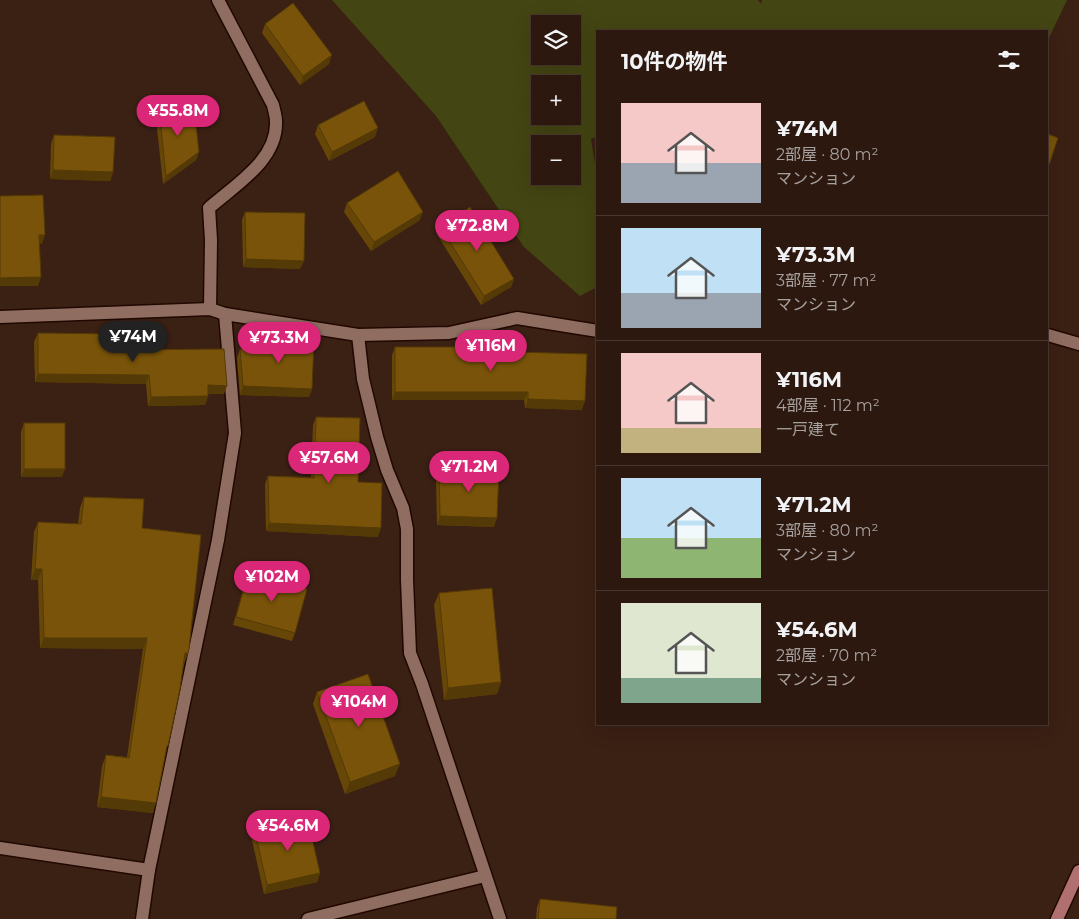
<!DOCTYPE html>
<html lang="ja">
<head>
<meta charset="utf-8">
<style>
	:root { --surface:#2c180f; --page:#342118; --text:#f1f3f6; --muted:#a6a09e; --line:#48372f; --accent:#db2777 }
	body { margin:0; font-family:Montserrat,"Noto Sans JP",sans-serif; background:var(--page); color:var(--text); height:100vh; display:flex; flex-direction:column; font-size:19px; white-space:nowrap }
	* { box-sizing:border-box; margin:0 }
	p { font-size:16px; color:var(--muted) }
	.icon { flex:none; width:28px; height:28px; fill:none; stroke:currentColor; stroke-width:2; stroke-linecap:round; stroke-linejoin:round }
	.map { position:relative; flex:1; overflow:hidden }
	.details { position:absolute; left:596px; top:30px; width:452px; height:695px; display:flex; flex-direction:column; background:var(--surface); border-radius:0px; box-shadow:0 5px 20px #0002,0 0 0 1px var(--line) }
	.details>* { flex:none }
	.controls { position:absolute; left:531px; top:15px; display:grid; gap:10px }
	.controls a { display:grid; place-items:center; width:50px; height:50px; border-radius:0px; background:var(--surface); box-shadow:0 5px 20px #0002,0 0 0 1px var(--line); font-size:25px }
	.price { position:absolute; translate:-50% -42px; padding:0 11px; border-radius:18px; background:var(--accent); color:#fff; font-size:16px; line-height:32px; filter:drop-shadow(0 1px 2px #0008) }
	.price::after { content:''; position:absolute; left:50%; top:30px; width:15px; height:11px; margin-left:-8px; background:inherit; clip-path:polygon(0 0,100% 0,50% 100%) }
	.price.active { background:#222; color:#fff }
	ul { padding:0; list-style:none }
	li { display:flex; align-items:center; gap:15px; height:125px; padding:0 25px }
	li+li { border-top:1px solid var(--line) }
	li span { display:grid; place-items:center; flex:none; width:140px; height:100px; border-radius:0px; color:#555 }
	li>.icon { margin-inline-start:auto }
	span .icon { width:60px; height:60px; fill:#fffc; stroke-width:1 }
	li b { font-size:21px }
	h2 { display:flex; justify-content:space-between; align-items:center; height:60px; padding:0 25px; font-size:21px }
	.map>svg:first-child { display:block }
</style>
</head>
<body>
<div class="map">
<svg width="1079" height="919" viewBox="0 0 1079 919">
	<rect width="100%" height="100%" fill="#3b2014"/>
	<path fill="#434513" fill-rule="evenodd" d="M332 0H758L761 4 762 0H1067L1048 40V31H598L597 136 591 139 597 177V287L580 296 524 247 436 116ZM540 24H572V56H540ZM540 84H572V116H540ZM540 144H572V176H540Z"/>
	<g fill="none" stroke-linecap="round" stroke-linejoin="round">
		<defs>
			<g id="minor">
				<path d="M210 309 211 240 209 208C235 185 278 160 276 121 276 116 274 110 273 105L218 0"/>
				<polyline points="0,317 210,309 225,314 358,335 449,333 517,318 598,331"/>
				<polyline points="358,335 363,379 377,437 387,470 403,508 407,529 407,580 410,653 422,684 500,919"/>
				<polyline points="1048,335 1079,344"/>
				<polyline points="0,848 149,870"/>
				<polyline points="142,919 149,870 218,540 235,433 225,314"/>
				<polyline points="308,919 485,876"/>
			</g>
			<polyline id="secondary" points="1057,919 1079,871"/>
		</defs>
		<use href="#minor" stroke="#210801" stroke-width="15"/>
		<use href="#secondary" stroke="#210801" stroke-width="15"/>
		<use href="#minor" stroke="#8f6e61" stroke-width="12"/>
		<use href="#secondary" stroke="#af706f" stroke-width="12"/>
	</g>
	<g fill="#674708">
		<polygon points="265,24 329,64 300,85 262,33"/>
		<polygon points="159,110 199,152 196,160 163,184 156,119"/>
		<polygon points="318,125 375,137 329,161 315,134"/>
		<polygon points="54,135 113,172 110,181 50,179 51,144"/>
		<polygon points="347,203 420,220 371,251 344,212"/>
		<polygon points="245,212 300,269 243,267 242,220"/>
		<polygon points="441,228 514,279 511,287 481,305 438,236"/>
		<polygon points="38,333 116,350 224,394 208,394 208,396 205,405 148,406 146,384 35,382 34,342"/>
		<polygon points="254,340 312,389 309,397 240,395 237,358 240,349 251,349"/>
		<polygon points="395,347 480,351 582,410 525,408 524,400 392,400 392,355"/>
		<polygon points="316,417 358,482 378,537 266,531 265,484 268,476 311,477 313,425"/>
		<polygon points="24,423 62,477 21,477 21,432"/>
		<polygon points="439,469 494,527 437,525 436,477"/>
		<polygon points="84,497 142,528 188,653 184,664 153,813 97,807 102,766 106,755 127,757 143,649 40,648 38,580 31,580 34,532 38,522 78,524 80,508"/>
		<polygon points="248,573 295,633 292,641 233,625"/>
		<polygon points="439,593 501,682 497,694 444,700 434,605"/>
		<polygon points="317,692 395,776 345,794 313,704"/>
		<polygon points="255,832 320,873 317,882 264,894 252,840"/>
		<polygon points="540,899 616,919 536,919 537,907"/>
	</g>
	<g fill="#543a06">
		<polygon points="332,55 329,64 300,85 303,76"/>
		<polygon points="378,128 375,137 329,161 332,152"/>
		<polygon points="199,152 196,160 163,184 166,176"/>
		<polygon points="53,170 113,172 110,181 50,179"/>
		<polygon points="423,212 420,220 371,251 374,242"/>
		<polygon points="39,235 45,235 42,244 36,244"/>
		<polygon points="246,259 304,261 300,269 243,267"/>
		<polygon points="41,277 38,286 0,286 0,278"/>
		<polygon points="514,279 511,287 481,305 484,296"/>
		<polygon points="38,374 149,375 146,384 35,382"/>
		<polygon points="208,385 227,386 224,394 205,394"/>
		<polygon points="243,386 312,389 309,397 240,395"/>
		<polygon points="395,392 528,392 524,400 392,400"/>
		<polygon points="208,396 205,405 148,406 151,397"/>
		<polygon points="528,399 585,401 582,410 525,408"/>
		<polygon points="24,469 65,469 62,477 21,477"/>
		<polygon points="440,516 497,518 494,527 437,525"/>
		<polygon points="269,523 381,528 378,537 266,531"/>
		<polygon points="35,569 42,569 38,580 31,580"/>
		<polygon points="44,638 147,638 143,649 40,648"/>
		<polygon points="185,653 188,653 184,664"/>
		<polygon points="501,682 497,694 444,700 448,688"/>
		<polygon points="400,764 395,776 345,794 350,782"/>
		<polygon points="101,797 156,803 153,813 97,807"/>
		<polygon points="320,873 317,882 264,894 267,885"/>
	</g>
	<g fill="#785309" stroke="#543a06">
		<polygon points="293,3 332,55 303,76 265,24"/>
		<polygon points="364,101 378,128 332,152 318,125"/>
		<polygon points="194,107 199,152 166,176 159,110"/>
		<polygon points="1048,134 1058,138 1048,168"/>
		<polygon points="54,135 115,137 113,172 53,170"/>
		<polygon points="398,171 423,212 374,242 347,203"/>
		<polygon points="43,195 45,235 39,235 41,277 0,278 0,196"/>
		<polygon points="470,207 514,279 484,296 441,228"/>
		<polygon points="245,212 305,213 304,261 246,259"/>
		<polygon points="38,333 115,334 116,350 224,349 227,386 208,385 208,396 151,397 149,375 38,374"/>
		<polygon points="254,340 314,341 312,389 243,386 240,349 254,349"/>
		<polygon points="395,347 480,347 480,351 587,354 585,401 528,399 528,392 395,392"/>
		<polygon points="316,417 360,418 358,482 382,483 381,528 269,523 268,476 314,478"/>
		<rect x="24" y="423" width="41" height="46"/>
		<polygon points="439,469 499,471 497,518 440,516"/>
		<polygon points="84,497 144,499 142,528 201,535 189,649 188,653 185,653 180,689 168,746 167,746 156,803 101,797 106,755 129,758 147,638 44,638 42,569 35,569 38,522 81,524"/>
		<polygon points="248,573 307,589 295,633 236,617"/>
		<polygon points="492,588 501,682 448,688 439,593"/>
		<polygon points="368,674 400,764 350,782 317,692"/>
		<polygon points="308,820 320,873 267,885 255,832"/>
		<polygon points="540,899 617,907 616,919 538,919"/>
	</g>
</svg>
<div class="controls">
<a><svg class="icon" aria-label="layers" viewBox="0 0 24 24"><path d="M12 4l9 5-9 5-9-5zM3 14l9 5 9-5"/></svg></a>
<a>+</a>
<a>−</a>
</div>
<b class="price" style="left:178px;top:137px">¥55.8M</b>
<b class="price" style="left:477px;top:252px">¥72.8M</b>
<b class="price active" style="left:133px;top:363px">¥74M</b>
<b class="price" style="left:279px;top:364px">¥73.3M</b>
<b class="price" style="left:491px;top:372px">¥116M</b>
<b class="price" style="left:329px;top:484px">¥57.6M</b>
<b class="price" style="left:469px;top:493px">¥71.2M</b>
<b class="price" style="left:272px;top:603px">¥102M</b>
<b class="price" style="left:359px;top:728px">¥104M</b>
<b class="price" style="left:288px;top:852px">¥54.6M</b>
<section class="details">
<h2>10件の物件<svg class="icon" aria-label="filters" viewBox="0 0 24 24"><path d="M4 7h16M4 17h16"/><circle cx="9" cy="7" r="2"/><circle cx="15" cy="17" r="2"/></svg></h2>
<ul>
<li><span style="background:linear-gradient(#f6c9c9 60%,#9aa5b1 0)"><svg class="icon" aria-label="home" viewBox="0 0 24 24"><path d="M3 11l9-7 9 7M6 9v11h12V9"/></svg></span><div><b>¥74M</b><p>2部屋 · 80 m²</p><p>マンション</p></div></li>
<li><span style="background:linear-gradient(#bfe0f5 65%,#9aa5b1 0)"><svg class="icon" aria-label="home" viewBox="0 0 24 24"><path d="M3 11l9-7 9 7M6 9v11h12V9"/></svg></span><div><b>¥73.3M</b><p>3部屋 · 77 m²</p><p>マンション</p></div></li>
<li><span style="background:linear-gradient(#f6c9c9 75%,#c2b280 0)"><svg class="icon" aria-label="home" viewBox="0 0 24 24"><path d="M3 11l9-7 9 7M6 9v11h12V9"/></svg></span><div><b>¥116M</b><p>4部屋 · 112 m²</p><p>一戸建て</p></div></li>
<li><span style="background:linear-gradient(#bfe0f5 60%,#8fb573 0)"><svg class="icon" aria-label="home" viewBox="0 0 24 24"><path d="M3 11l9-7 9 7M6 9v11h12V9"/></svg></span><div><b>¥71.2M</b><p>3部屋 · 80 m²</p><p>マンション</p></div></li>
<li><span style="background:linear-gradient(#dfe7d0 75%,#7fa58c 0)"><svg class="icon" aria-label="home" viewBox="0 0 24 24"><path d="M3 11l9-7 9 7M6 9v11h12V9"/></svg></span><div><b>¥54.6M</b><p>2部屋 · 70 m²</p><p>マンション</p></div></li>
</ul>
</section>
</div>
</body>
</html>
